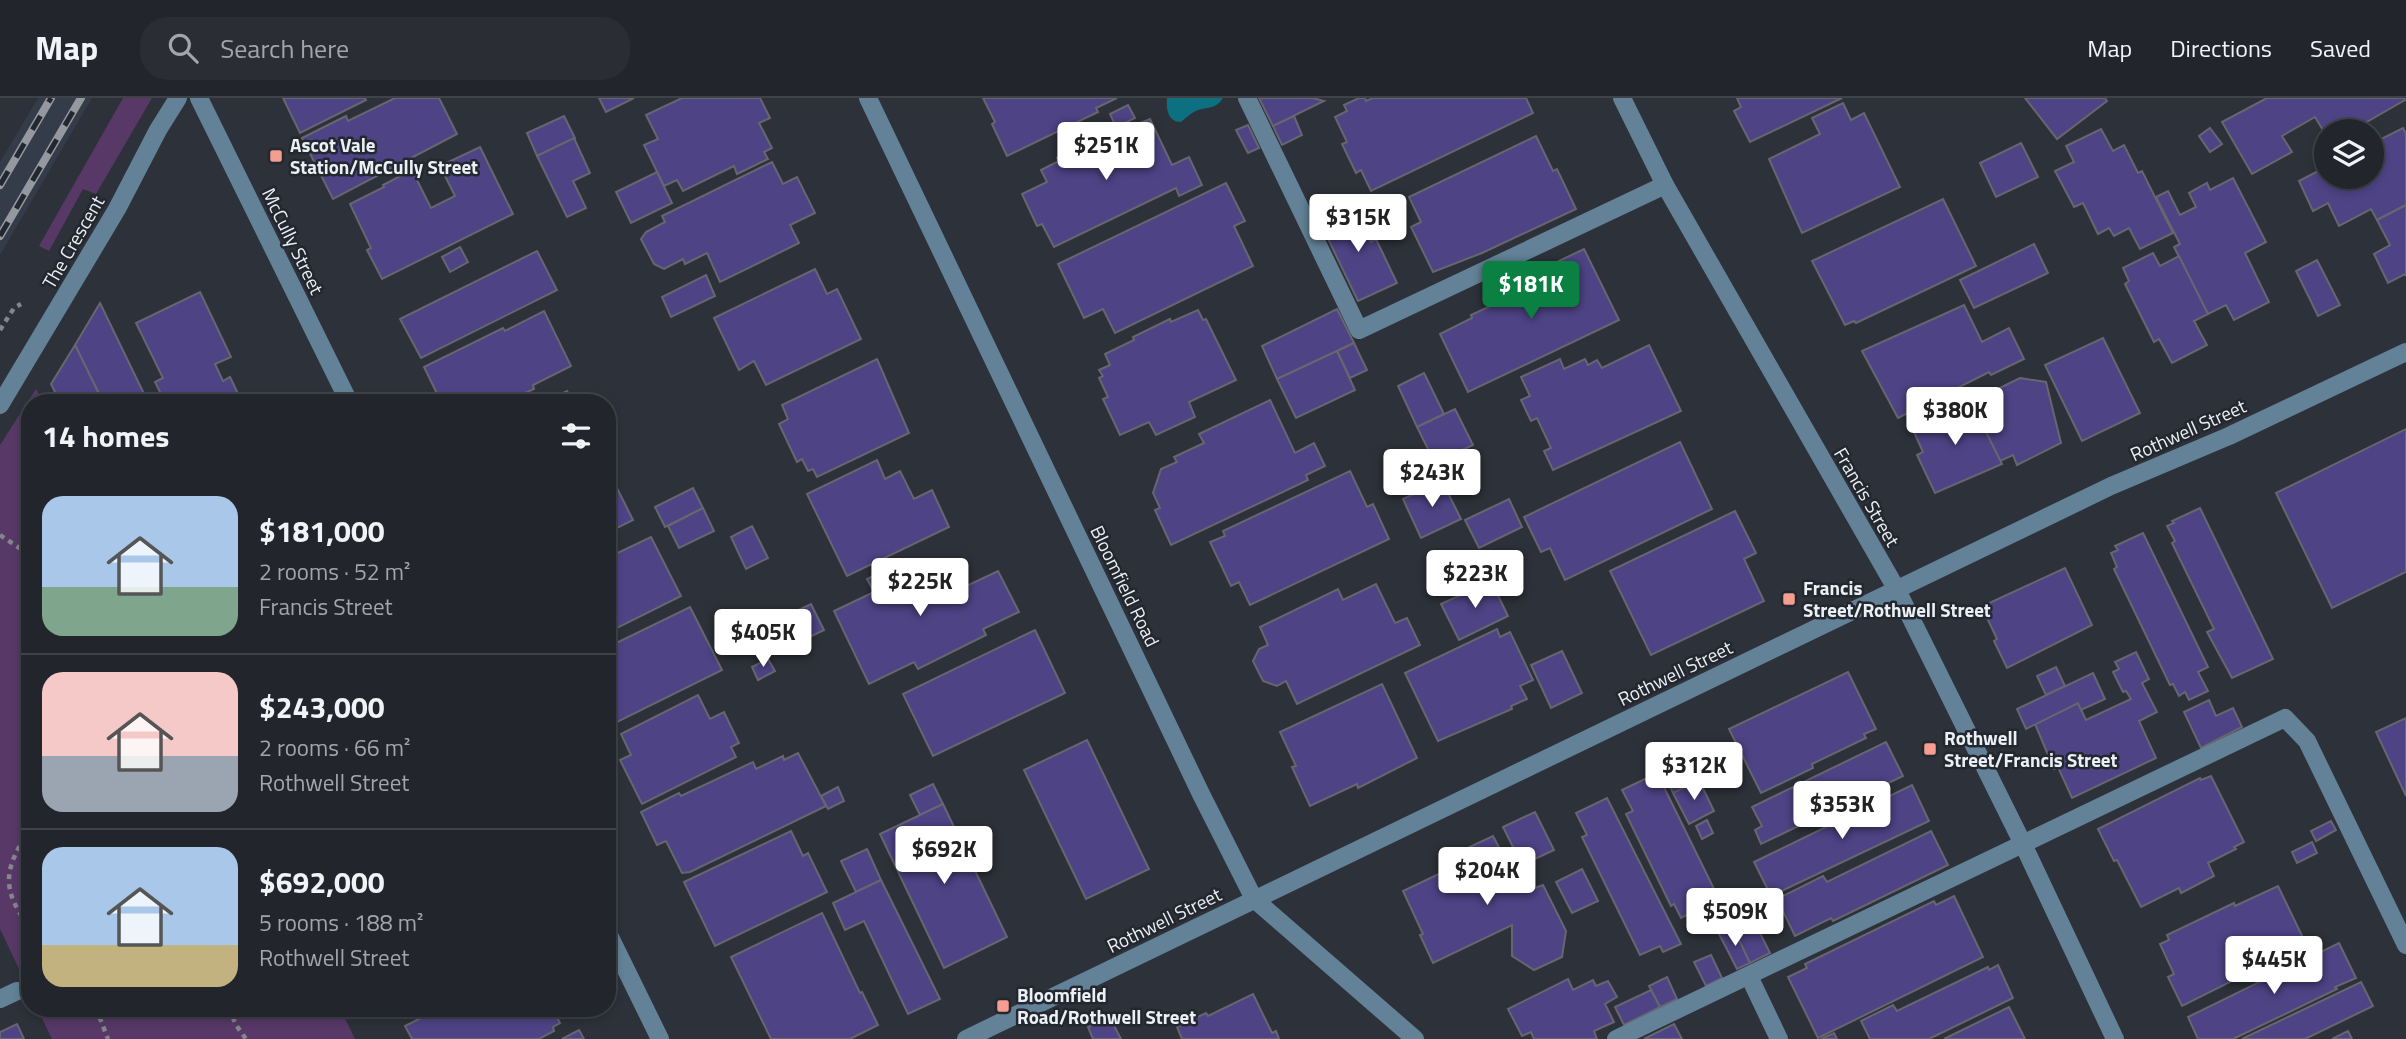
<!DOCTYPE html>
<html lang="en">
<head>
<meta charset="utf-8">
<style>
	:root { --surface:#22252b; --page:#2a2d33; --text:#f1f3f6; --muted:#a2a5a9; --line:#3f4247; --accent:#0b8043 }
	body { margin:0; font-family:"Titillium Web",sans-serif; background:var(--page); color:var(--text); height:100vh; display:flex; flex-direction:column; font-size:26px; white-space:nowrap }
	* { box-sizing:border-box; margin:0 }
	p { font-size:23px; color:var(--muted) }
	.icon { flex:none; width:38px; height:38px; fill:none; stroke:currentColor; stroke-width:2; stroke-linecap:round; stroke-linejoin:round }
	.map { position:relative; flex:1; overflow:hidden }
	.drawer { position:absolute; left:21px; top:296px; width:595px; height:623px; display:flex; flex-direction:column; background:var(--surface); border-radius:28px; box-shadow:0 4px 10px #0003,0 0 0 2px var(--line) }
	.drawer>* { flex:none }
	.buttons { position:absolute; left:2314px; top:21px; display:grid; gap:14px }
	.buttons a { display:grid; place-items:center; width:70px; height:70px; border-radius:50%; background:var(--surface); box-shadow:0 4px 10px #0003,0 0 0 2px var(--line); font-size:35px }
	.price { position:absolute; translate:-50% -60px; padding:0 16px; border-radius:7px; background:#fff; color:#222; font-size:23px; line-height:46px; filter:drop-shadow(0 2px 4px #0008) }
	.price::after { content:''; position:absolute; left:50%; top:42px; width:21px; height:16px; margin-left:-10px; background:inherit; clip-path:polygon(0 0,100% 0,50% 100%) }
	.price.selected { background:var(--accent); color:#fff }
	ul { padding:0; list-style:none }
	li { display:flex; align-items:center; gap:21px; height:175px; padding:0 21px }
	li+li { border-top:2px solid var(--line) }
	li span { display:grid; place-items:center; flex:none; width:196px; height:140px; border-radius:21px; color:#555 }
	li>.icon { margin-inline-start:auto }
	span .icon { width:84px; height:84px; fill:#fffc; stroke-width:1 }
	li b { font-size:30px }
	h2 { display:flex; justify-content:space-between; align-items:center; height:84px; padding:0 21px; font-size:30px }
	header { display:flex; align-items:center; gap:42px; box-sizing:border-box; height:98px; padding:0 35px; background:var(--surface); border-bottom:2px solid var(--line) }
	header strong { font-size:33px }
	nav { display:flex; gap:38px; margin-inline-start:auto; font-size:24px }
	.search { width:490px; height:63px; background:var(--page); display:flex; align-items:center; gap:18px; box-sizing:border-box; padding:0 24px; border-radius:28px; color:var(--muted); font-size:26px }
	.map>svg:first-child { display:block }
</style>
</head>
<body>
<header>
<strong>Map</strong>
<div class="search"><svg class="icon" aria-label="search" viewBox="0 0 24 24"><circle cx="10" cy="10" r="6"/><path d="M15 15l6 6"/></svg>Search here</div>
<nav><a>Map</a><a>Directions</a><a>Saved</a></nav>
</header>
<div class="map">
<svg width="2406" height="941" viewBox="0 0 2406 941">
	<rect width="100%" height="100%" fill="#2d3139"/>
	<polygon fill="#343b49" points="38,0 92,0 0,157 0,64"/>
	<g fill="#573867">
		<polygon points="123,0 152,0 96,96 83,91 49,153 39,148"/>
		<polygon points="36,291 43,304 30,304 30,894 0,831 0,347"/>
		<polygon points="37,910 340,910 355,941 52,941"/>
	</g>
	<path fill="#0d7081" d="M1167 0H1223C1217 9 1212 9 1202 11 1194 12 1187 19 1181 24 1168 24 1166 11 1167 0Z"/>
	<g fill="#4e4385" stroke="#676670" stroke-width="2">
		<polygon points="283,0 365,0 366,2 300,35"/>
		<polygon points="395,0 439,0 457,36 333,101 302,40 346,18 348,23"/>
		<polygon points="599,0 634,0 606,14"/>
		<polygon points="682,0 760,0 770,20 759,25 772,50 764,54 768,61 737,76 734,68 683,93 677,82 664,88 644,47 658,41 646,17"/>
		<polygon points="983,0 1117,0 1096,10 1098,14 1007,58 992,26 995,24"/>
		<polygon points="1259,0 1313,0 1324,3 1273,28"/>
		<polygon points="1359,0 1365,0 1366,3 1373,0 1526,0 1533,15 1371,93 1361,72 1356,75 1342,46 1347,44 1335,19 1347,13 1344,7"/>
		<polygon points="1737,0 1842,0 1750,44 1734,13 1741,9"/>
		<polygon points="2025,0 2105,0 2107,3 2057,41"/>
		<polygon points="2267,0 2404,0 2405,2 2351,33 2326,33 2326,37 2315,19 2282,38 2292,54 2252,76 2222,24"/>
		<polygon points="1843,5 1851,22 1864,15 1900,89 1802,135 1769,61 1820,36 1812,20"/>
		<polygon points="1128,7 1135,20 1116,29 1110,16"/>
		<polygon points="564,18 575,40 537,58 527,35"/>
		<polygon points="1294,18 1302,37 1282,47 1273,28"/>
		<polygon points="1150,21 1172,67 1189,59 1202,87 1179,98 1176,90 1054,149 1042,126 1037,128 1022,96 1047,84 1041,72 1059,63 1057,60 1115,31 1117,34"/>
		<polygon points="1248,27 1259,50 1248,55 1236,32"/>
		<polygon points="2210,30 2222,46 2210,54 2199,38"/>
		<polygon points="2403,30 2406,36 2406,107 2377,122 2371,111 2339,128 2328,105 2313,113 2299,83 2326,69 2326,79 2371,79 2371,46"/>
		<polygon points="2101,31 2113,53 2124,47 2138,75 2142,73 2173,135 2140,151 2129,130 2114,138 2109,130 2098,136 2083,105 2074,109 2055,73 2074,64 2066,48"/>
		<polygon points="1536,38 1553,73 1557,71 1576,111 1482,155 1433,174 1411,129 1421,124 1409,99"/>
		<polygon points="574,40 590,75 573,83 586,110 567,119 537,58"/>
		<polygon points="2021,45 2038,79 1996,99 1980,65"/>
		<polygon points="480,49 513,116 382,181 367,152 371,150 350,106 384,89 383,87 412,72 431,110 455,98 440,68"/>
		<polygon points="772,64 783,86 797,79 815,115 790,127 799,145 720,184 707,155 685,166 683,161 664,171 654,166 641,141 646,134 665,124 662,118"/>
		<polygon points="657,74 672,105 631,125 616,94"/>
		<polygon points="2233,80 2266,144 2245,155 2269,204 2234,222 2226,207 2208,216 2174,149 2180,146 2156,99 2168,93 2180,117 2196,109 2189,95 2207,85 2210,92"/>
		<polygon points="1226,85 1245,123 1234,128 1253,168 1115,235 1103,211 1084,220 1058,166"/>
		<polygon points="1943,101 1976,168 1856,225 1854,223 1845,227 1812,163"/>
		<polygon points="2406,107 2406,178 2405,176 2388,185 2374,156 2390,147 2377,122"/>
		<polygon points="1353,108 1371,144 1376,141 1397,185 1358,203 1320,124"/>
		<polygon points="2034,146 2048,175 1974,210 1960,182"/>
		<polygon points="460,149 468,164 450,174 442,159"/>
		<polygon points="1584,151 1619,222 1468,294 1440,236 1472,220 1471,217 1512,198 1507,188"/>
		<polygon points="537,153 557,192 421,260 400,221"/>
		<polygon points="2153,155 2160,168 2179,158 2208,216 2194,223 2207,247 2172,265 2159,241 2154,244 2125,186 2129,183 2123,170"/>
		<polygon points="2317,162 2340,207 2318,218 2296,173"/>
		<polygon points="815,171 827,196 837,191 861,241 766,287 754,263 739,272 714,220"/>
		<polygon points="706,177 715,198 671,219 662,199"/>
		<polygon points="200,194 231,259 215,266 223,283 230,279 242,304 165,304 155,284 163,280 136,225"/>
		<polygon points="100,205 148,304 103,304 75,247"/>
		<polygon points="1964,207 1982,244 2009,230 2024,261 1991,277 1989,274 1898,320 1862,253"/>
		<polygon points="1337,211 1354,245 1277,281 1262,248"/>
		<polygon points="1198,212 1203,222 1206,221 1236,282 1189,304 1195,319 1156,337 1149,324 1120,337 1103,301 1108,299 1099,280 1103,278 1099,272 1110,267 1105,256 1134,242 1133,239 1170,221 1171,224"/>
		<polygon points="544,213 571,268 533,287 534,291 506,304 441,304 424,269 503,230 505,233"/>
		<polygon points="2103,240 2140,315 2082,343 2045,267"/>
		<polygon points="1354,245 1367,272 1350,280 1337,253"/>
		<polygon points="75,247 103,304 60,304 51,286"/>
		<polygon points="1649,247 1681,313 1553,372 1544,353 1551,350 1537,320 1531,323 1521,302 1530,298 1521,279 1560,261 1564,271 1585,261 1588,267 1597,262 1602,270"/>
		<polygon points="1337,253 1355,292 1296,320 1277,281"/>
		<polygon points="877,261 909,335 817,379 813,371 808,373 802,361 797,364 779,326 788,321 782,307"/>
		<polygon points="1424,275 1444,316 1417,329 1398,288"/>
		<polygon points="2020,280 2046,284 2061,345 2017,367 2013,357 2000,363 1971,304"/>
		<polygon points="567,293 573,304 537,304 547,299 549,302"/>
		<polygon points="1270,302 1295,355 1314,345 1325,368 1306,377 1308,382 1171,447 1155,412 1160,410 1153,395 1161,371 1177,364 1174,359 1204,345 1199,336"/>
		<polygon points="1971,304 2002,366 1935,395 1917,357 1923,354 1913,332 1923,327 1921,323 1950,308 1953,313"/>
		<polygon points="1455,311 1473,347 1435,365 1417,329"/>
		<polygon points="2406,331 2406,474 2332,510 2276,395"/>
		<polygon points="1680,344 1712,411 1565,482 1550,450 1541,454 1524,419"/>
		<polygon points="877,362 885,381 900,373 914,401 932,392 949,429 847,478 807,396"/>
		<polygon points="607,370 633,422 607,435"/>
		<polygon points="1350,373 1367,409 1373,406 1389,441 1250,507 1239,484 1231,488 1210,444 1225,438 1223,433"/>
		<polygon points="1442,383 1461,421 1421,440 1403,401"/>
		<polygon points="693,390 703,410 665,429 655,409"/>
		<polygon points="1509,401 1522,429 1479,450 1465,422"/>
		<polygon points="703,410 714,433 679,450 668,428"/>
		<polygon points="2200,410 2273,561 2232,580 2207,534 2214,531 2172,445 2175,443 2167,428 2174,425 2172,423"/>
		<polygon points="1735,413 1756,455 1744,461 1764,503 1651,557 1610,473"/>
		<polygon points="752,428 768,460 746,471 731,439"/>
		<polygon points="2143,435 2208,569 2198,574 2208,593 2189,602 2185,594 2179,598 2173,586 2170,587 2114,471 2117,469 2111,455 2118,452 2115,448"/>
		<polygon points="651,439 681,498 607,535 607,460"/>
		<polygon points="942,464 956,493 998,473 1019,514 983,531 986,537 918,571 914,564 869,586 834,513 874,494 867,481 892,469 898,482"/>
		<polygon points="2065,470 2092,527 2007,570 1994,543 1997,541 1983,511 1989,508 1987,506"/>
		<polygon points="1491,483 1508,518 1459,542 1441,506"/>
		<polygon points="1376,486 1395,525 1407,520 1420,547 1297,606 1286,583 1277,588 1263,583 1253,563 1259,551 1268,547 1260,529 1338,491 1343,502"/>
		<polygon points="811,506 824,532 775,556 762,529"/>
		<polygon points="690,509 722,572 607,629 607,557 611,556 608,549"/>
		<polygon points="1497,531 1500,539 1510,534 1533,582 1520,588 1527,601 1511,608 1512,611 1438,643 1405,575"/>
		<polygon points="1035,532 1065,595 933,658 903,596"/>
		<polygon points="1562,553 1582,595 1551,610 1531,567"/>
		<polygon points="2136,554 2149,581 2142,585 2157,614 2139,623 2156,660 2072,700 2058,669 2054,671 2035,626 2078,605 2086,622 2131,601 2126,593 2123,594 2113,574 2119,571 2115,564"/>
		<polygon points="768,561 775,573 758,582 752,569"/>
		<polygon points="2056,569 2065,588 2046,597 2037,578"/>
		<polygon points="1848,574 1876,631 1864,636 1866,640 1812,666 1813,670 1761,695 1729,631"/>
		<polygon points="2093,575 2105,601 2081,612 2078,605 2026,631 2017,611"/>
		<polygon points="1382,586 1417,660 1358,690 1357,686 1310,708 1292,669 1296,668 1280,634"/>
		<polygon points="698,597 710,621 724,614 739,645 731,649 736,659 642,706 620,662 631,657 621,636"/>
		<polygon points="2209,602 2216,618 2233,610 2242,629 2201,650 2184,614"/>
		<polygon points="2406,620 2406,698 2376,634"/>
		<polygon points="1087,642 1149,771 1086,801 1024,672"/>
		<polygon points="1886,644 1903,678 1761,746 1755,732 1762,728 1752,709"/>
		<polygon points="1676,650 1693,686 1673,695 1656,660"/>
		<polygon points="798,655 826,708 690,774 682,775 666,743 657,747 641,714 679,695 681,698 753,664 756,671 783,658 784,662"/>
		<polygon points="1657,675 1719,801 1681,820 1674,806 1671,808 1626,716 1633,713 1622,692"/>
		<polygon points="2211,678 2244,744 2234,749 2236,751 2208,765 2214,778 2181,795 2179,790 2141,809 2117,762 2114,763 2098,731 2200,680 2201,682"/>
		<polygon points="1699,682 1714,713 1689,726 1673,695"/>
		<polygon points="933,686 943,706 920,717 910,697"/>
		<polygon points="1912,687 1929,723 1771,798 1754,764"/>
		<polygon points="838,689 844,703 828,711 821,698"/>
		<polygon points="1607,700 1681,846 1663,854 1660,848 1640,857 1582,739 1587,737 1576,715"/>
		<polygon points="943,706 1007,839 944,870 880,736"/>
		<polygon points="1535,714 1554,752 1522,767 1503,729"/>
		<polygon points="1707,722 1713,735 1702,741 1696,728"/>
		<polygon points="2331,723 2336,732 2316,743 2311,733"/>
		<polygon points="791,733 803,758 808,755 827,794 715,848 684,784"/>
		<polygon points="1931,733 1948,767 1833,823 1831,820 1795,838 1777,801 1823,778 1827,784"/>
		<polygon points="1493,738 1502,755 1513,749 1532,791 1543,787 1566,833 1562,859 1534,872 1512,858 1512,827 1433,865 1420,837 1423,836 1403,793 1441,775 1440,772 1466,760 1463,752"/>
		<polygon points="2312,744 2317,755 2297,765 2292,754"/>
		<polygon points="867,751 881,782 856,794 841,763"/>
		<polygon points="1582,771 1598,803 1572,815 1556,784"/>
		<polygon points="881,782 940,901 908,916 864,823 845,832 833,805"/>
		<polygon points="2278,788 2306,846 2182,908 2168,879 2174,876 2160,846 2169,842 2167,837 2234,805 2235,808"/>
		<polygon points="1954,798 1983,859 1818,940 1788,879 1807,870 1805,866 1934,803 1936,807"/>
		<polygon points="822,815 860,895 862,894 878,927 850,941 771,941 731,859"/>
		<polygon points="1750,815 1770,855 1750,865 1730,825"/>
		<polygon points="1733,829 1750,865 1737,871 1719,836"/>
		<polygon points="2339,845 2356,880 2335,889 2337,891 2233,941 2198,941 2188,919"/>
		<polygon points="1711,857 1722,880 1706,888 1694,864"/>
		<polygon points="1998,867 2013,900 1929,941 1870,941 1861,923 1893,907 1897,913 1988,869 1989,872"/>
		<polygon points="1667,879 1677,901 1660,909 1649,888"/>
		<polygon points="1568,881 1573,892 1593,882 1596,888 1608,883 1617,899 1605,906 1614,924 1594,933 1597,941 1534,941 1531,934 1522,938 1508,911"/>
		<polygon points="2361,884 2373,908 2305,941 2242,941"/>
		<polygon points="1651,892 1660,909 1624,927 1615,909"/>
		<polygon points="1253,896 1272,935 1276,933 1279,941 1182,941 1177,929 1206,915 1208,918"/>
		<polygon points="2009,909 2025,941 1944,941"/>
		<polygon points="441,910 552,910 560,925 553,929 554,933 539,941 412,941 405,928"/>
		<polygon points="1109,918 1121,941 1093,941 1088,929"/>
		<polygon points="17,926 24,941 0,941 0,934"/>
		<polygon points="1674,926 1682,941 1644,941"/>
		<polygon points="579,932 584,941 562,941"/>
		<polygon points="2348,933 2352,941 2332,941"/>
		<polygon points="1834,935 1837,941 1821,941"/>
	</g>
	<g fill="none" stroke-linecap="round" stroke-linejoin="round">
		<g stroke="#83868d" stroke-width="4.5" stroke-dasharray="5 5" stroke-linecap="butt">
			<polyline points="0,232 14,210 21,206"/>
			<polyline points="0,437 30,457"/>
			<path d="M30 731C4 771 0 790 30 830"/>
			<polyline points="96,910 108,941"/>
			<polyline points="229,910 236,927 246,941"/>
		</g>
		<g stroke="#638297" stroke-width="18">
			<polyline points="199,0 349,304"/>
			<polyline points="868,0 1201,696 1254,801 1415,941"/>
			<polyline points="1247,0 1359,232 1665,87"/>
			<polyline points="1622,0 1665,87 1897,492 2023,746 2115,941"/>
			<polyline points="0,307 117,111 158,32 178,0"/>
			<polyline points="607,833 660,941"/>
			<polyline points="1749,878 1779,941"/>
			<polyline points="0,901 17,893"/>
			<polyline points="966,941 2111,388 2229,338 2406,254"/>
			<polyline points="1616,941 2285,620 2307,643 2406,847"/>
		</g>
		<defs>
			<g id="rail">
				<polyline points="0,87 51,0"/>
				<polyline points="0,138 81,0"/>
			</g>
		</defs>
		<use href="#rail" stroke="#95989f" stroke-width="8"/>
		<use href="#rail" stroke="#23272f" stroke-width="5" stroke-dasharray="16" stroke-linecap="butt"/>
	</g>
	<g fill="#f59d8f" stroke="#23272f" stroke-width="2.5">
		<rect x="269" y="51" width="14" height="14" rx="3.5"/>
		<rect x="1782" y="494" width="14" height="14" rx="3.5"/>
		<rect x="1923" y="644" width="14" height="14" rx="3.5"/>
		<rect x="996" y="901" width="14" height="14" rx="3.5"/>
	</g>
	<g text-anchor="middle" stroke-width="5" stroke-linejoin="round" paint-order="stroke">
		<g font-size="19" font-weight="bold" fill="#eceff5" stroke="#23272f" text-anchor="start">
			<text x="290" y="54">Ascot Vale<tspan x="290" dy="22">Station/McCully Street</tspan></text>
			<text x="1803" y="497">Francis<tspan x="1803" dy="22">Street/Rothwell Street</tspan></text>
			<text x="1944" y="647">Rothwell<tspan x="1944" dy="22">Street/Francis Street</tspan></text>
			<text x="1017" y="904">Bloomfield<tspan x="1017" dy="22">Road/Rothwell Street</tspan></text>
		</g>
		<g font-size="19" fill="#eceff5" stroke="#23272f">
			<text transform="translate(293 143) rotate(64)" y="7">McCully Street</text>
			<text transform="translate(73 144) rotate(-60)" y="7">The Crescent</text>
			<text transform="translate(2188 332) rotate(-24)" y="7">Rothwell Street</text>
			<text transform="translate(1867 399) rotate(60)" y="7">Francis Street</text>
			<text transform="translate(1125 488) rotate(64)" y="7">Bloomfield Road</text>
			<text transform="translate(1675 575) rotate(-26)" y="7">Rothwell Street</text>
			<text transform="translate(1164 822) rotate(-26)" y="7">Rothwell Street</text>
		</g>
	</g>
</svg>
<div class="buttons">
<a><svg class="icon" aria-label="layers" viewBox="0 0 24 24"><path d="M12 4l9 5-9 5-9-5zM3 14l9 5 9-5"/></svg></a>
</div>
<b class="price" style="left:1106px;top:84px">$251K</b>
<b class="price" style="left:1358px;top:156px">$315K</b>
<b class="price selected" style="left:1531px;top:223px">$181K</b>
<b class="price" style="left:1955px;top:349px">$380K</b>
<b class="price" style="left:1432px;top:411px">$243K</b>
<b class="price" style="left:1475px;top:512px">$223K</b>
<b class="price" style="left:920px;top:520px">$225K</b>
<b class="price" style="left:763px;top:571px">$405K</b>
<b class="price" style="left:1694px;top:704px">$312K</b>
<b class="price" style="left:1842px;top:743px">$353K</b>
<b class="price" style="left:944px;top:788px">$692K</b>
<b class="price" style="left:1487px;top:809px">$204K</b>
<b class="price" style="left:1735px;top:850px">$509K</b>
<b class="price" style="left:2274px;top:898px">$445K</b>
<section class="drawer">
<h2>14 homes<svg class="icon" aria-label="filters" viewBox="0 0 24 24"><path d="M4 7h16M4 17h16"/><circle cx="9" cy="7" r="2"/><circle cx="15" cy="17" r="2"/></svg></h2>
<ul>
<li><span style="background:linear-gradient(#a9c7e8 65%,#7fa58c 0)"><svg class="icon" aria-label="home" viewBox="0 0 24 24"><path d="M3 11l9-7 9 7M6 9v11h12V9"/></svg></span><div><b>$181,000</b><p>2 rooms · 52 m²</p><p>Francis Street</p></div></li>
<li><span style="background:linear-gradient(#f6c9c9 60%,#9aa5b1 0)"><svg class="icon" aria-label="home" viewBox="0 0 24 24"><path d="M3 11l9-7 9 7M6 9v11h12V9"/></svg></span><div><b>$243,000</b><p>2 rooms · 66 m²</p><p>Rothwell Street</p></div></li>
<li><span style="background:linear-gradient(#a9c7e8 70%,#c2b280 0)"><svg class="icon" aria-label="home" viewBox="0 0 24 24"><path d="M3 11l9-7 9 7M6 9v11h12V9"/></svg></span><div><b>$692,000</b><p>5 rooms · 188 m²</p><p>Rothwell Street</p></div></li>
</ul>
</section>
</div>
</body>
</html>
